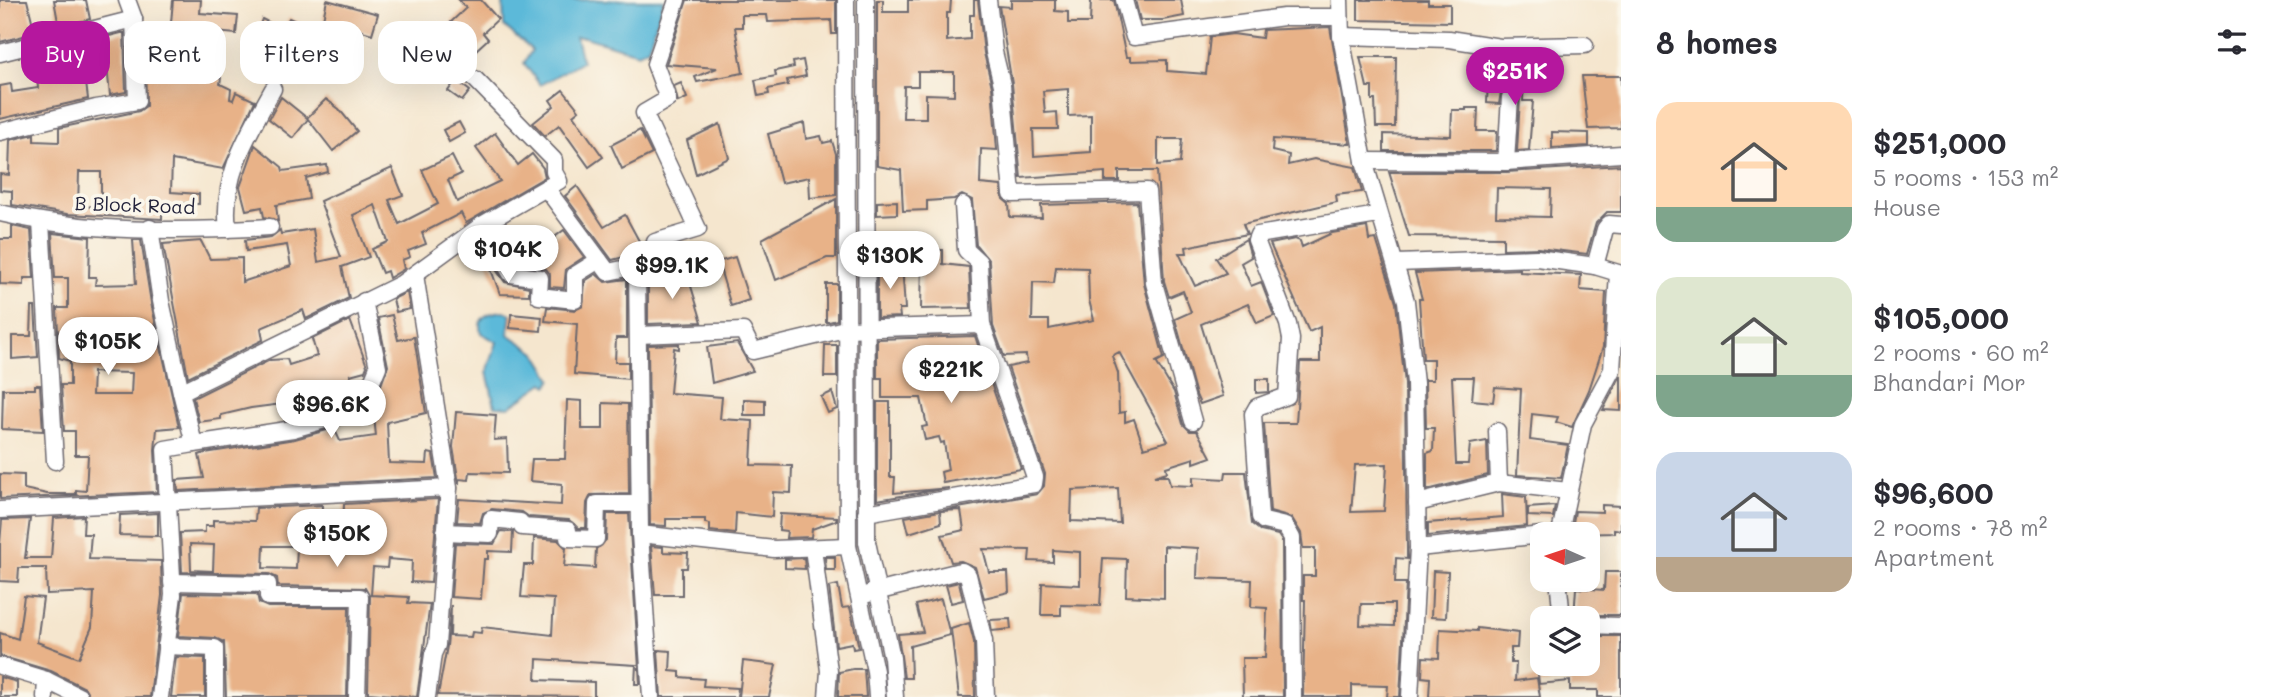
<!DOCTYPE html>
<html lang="en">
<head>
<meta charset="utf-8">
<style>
	:root { --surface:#fff; --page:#f7f7f7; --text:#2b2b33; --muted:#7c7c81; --accent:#b5179e }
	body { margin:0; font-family:Mali,sans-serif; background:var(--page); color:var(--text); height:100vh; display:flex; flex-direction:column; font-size:26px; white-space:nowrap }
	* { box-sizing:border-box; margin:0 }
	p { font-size:23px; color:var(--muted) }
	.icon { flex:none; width:38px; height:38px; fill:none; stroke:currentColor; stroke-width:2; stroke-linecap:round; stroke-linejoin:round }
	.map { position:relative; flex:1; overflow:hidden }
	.drawer { display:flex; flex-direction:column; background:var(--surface); width:665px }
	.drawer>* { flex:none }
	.top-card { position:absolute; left:21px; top:21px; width:665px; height:63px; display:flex; gap:14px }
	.needle { width:46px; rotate:273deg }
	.fabs { position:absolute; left:1530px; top:522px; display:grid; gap:14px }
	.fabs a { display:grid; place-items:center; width:70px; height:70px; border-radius:14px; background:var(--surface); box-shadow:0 7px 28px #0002; font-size:35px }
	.price { position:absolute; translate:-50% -60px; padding:0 16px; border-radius:24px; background:#fff; color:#222; font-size:23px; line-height:46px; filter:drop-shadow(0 2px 4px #0008) }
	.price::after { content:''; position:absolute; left:50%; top:42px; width:21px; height:16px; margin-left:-10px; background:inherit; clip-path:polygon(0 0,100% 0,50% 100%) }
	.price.on { background:var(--accent); color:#fff }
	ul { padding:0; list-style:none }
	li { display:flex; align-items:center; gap:21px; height:175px; padding:0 35px }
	li span { display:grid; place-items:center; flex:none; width:196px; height:140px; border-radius:21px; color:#555 }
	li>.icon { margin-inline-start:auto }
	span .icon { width:84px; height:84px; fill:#fffc; stroke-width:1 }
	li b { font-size:30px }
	h2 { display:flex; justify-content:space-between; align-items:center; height:84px; padding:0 35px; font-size:30px }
	.chip { padding:0 24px; border-radius:21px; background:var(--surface); box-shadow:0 7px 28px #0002; font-size:24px; line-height:63px }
	.chip.on { background:var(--accent); color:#fff }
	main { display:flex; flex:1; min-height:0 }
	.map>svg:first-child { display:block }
</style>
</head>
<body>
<main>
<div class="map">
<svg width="1621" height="697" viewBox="0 0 1621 697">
	<rect width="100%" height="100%" fill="#fbf7ec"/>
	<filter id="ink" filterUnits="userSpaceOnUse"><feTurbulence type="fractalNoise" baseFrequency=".0143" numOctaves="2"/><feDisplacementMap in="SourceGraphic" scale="14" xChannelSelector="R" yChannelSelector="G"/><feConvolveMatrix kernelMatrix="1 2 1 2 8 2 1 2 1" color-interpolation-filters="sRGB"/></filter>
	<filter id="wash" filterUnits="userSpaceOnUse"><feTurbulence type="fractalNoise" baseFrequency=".00686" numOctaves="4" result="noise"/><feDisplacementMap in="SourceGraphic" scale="28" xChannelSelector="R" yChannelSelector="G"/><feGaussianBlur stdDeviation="1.57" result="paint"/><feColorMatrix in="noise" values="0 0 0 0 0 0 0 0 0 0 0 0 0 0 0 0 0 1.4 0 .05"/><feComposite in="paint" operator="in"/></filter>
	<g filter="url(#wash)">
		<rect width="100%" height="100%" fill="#f5e6ce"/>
		<g fill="#5bb9d9" stroke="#3e6e8a" stroke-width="2">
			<polygon points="552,0 664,0 648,48 638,53 585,37 576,37 582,61 540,85 524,63 532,50 504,26 503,2"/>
			<path d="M504 311 511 314 508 334 536 353 552 379 548 386 544 383 509 407 495 406 487 372 497 342 481 333C476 316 490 312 504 311Z"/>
		</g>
		<g id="blocks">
			<g fill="#e8b288" fill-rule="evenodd">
				<polygon points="0,0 27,0 35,33 0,42"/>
				<polygon points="54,0 86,0 90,19 59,27"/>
				<path d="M173 0H201L200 13 238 16 236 34 205 31 199 73 221 78 220 84 231 89 230 99 233 100 236 92 255 101 223 169 172 160 171 192 199 194V204L162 203V219L67 214 12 205V191L0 190V174L9 175 10 140 34 134V141L59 142V128L139 111 146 106 145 41H152L151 59 172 60 177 23H171ZM79 172H101V207L78 206Z"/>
				<polygon points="327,0 378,14 372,34 323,19"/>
				<polygon points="459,0 481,0 498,19 483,33 488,39 476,50 451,22 466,8"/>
				<polygon points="687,0 836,0 836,34 832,34 831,20 768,22 767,15 742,15 742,27 735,27 743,73 697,82 695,77 717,68 666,64"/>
				<path d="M877 0H883V12H908V0H951L950 13H947V41L970 39V15H974V0H978L984 53 992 87 997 150 981 149 980 184 1001 186 1003 199 1009 204 1010 217 1042 218 1041 205 1137 202 1144 284 1164 358 1156 362 1174 392 1183 424 1190 431H1197L1211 457 1194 463V458L1166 467 1167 472 1154 476H1168L1170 485 1193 486V477L1225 479 1226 472H1246L1252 524 1261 531 1278 535 1282 541 1283 697H1243L1242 658H1265L1267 608 1251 607 1252 580 1197 578 1198 548 1164 546V598L1126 596 1127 559 1103 558 1100 606 1061 605V615H1041L1042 583 1080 585V552L1053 550V562L1029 561 1030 550 983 549 989 572H1008L1009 592 984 598 975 567 961 561 951 562 942 535 964 530 961 510 941 511 1037 494 1044 486 1045 474 1008 367 1027 363 1026 355 1004 356 993 326 989 261 976 245 972 200 962 195 954 199 927 201V210L903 211 901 170 877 166ZM918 72H954V95L926 94V118H903L904 86H918ZM1056 267 1088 268 1089 300 1094 320 1049 329V320H1032L1033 282 1054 283ZM1119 352 1152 412 1168 441 1144 448 1134 419 1125 422V412L1119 413 1118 373 1112 356ZM1118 488 1120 523 1071 521 1072 490Z"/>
				<path d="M1011 0H1055V11L1068 12V23H1090L1091 0H1114L1126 57H1130V61L1167 60V71L1206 74 1210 37 1233 34 1262 38 1263 30 1330 27 1350 144 1273 139 1272 151 1289 155 1288 165 1314 159 1355 167 1362 192 1336 195 1337 202 1243 224 1247 234 1186 247 1187 253H1179L1195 286 1226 273 1216 258 1246 239 1251 257 1241 263 1251 286 1261 282 1274 316 1257 323 1248 304 1201 324 1223 396 1200 404 1196 395 1175 319 1191 312 1183 291 1169 297 1164 281 1157 171H1119V181H1105V172L1021 178 1012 84 999 6 1011 7ZM1068 89V116L1091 115V152L1034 156 1033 129H1058L1057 112 1045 113 1043 91ZM1158 139H1182L1180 163 1158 165Z"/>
				<polygon points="1135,0 1181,0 1184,16 1163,20 1140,20"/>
				<polygon points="1358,0 1428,0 1428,4 1450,4 1450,22 1358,20"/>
				<polygon points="289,18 300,23 290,43 279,38"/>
				<polygon points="262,19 280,28 264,73 245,66"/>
				<polygon points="121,33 124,33 126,92 110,95 106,57 83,59 88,99 0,119 0,86 11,84 12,92 38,88 35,55"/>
				<polygon points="1360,57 1396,57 1395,127 1376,127 1375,100 1372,100 1372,87 1367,87"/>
				<polygon points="803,60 806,76 787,80 788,85 768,89 769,94 758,96 755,80 776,76 775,71 794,67 793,62"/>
				<polygon points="1582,76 1621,76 1621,128 1588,129"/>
				<polygon points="1513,77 1524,77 1523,101 1533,101 1529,150 1517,151 1520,98 1516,89 1506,87 1501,92 1499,104 1487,103 1488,80 1513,80"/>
				<polygon points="456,80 470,91 462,101 448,91"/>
				<polygon points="681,83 687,98 678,102 674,86"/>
				<polygon points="563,90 579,110 573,115 603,157 589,167 559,125 545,136 533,123 554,106 550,100"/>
				<polygon points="281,97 307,118 326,99 339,109 357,131 333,151 308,119 293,138 269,119"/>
				<polygon points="1466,108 1478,108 1477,131 1497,131 1496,151 1384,151 1384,134 1451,136 1452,110 1466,110"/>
				<polygon points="459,122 465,133 449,142 443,130"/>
				<polygon points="804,123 806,139 821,136 823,143 832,141 836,154 836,195 810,198 809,177 781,183 768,134"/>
				<polygon points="720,124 729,158 696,174 687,140"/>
				<polygon points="640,130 652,154 622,169 611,145"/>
				<polygon points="1552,132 1589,133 1589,146 1552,148"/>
				<polygon points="495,133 518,165 532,154 543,168 545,177 466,223 461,213 422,233 426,244 408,251 410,257 402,260 404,269 389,278 387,271 382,273 372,249 388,242 375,205 353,215 369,257 342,267 349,298 306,319 303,310 261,328 263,340 188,377 163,244 201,241 210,259 242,258 242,282 291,266 287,245 246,251 245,240 271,237 280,230 281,234 313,229 318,262 341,257 320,201 392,168 403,195 389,200 399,224 438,204 422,170 452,156 461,174 448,180 457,202 500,181 476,148"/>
				<polygon points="255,145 282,167 283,171 327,165 328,172 306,178 309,199 276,205 278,221 264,217 262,207 246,210 240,187"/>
				<path d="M1621 165V212H1607L1596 223 1587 254 1538 248 1503 249V237L1409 236 1389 172H1507ZM1497 188 1551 189 1550 217 1496 216Z"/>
				<polygon points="577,186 604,227 625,215 645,252 612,260 565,196"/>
				<polygon points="836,199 836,258 827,258 776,280 762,239"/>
				<polygon points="897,201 897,214 877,215 877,202"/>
				<polygon points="12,226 31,230 34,278 24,278 24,285 0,284 0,239 12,239"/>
				<path d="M1367 227 1369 240 1376 239 1396 303 1405 384 1407 548V559L1396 558 1395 583H1406L1400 697H1387L1388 686 1352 685V697H1303L1305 600H1303V576H1315V548H1303L1301 533 1292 518 1270 512 1264 423H1296L1300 362H1320V327L1309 332 1270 244 1295 239 1300 241 1302 247 1332 233ZM1387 464 1384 511 1351 512 1355 465ZM1361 604H1394V626L1360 625Z"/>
				<polygon points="564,230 584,257 566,269 564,288 550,287 550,274 546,269 517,264 504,242 509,239 519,254 523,252 527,258"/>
				<path d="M52 233 90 237 89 277H96L95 285 136 284 133 240H141L151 303 179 427 157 429 155 450 157 492 0 499V474L24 475V489L47 494H76V490L86 491 88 455H75V431H64L61 385H70V361L59 358 57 308H68V278H55ZM93 372 132 373 131 395H92Z"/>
				<polygon points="932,250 943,250 943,264 969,267 971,308 921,309 922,259 932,260"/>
				<polygon points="486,256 505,282 529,287 529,295 500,294"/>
				<polygon points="735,257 749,300 731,306 718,262"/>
				<polygon points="902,264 905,309 899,309 900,317 877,318 877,266"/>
				<polygon points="1520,269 1520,272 1581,275 1580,290 1606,292 1603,347 1589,390 1572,427 1556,422 1558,417 1532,414 1530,440 1568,445 1561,478 1517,475 1521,389 1495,387 1493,402 1472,400 1474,377 1452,377 1456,464 1468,464 1470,444 1487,441 1488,475 1427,490 1427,453 1433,451 1434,428 1426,428 1425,380 1433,380 1433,359 1423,359 1419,299 1422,299 1415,273"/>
				<polygon points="686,270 702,322 648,324 648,282"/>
				<polygon points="596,274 605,282 627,279 627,338 616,338 615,362 628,362 628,379 574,374 577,324 545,321 547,307 575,310 583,306 585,281"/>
				<polygon points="826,284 837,284 837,320 829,322 826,322"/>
				<polygon points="407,292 410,309 396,312 393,299"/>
				<polygon points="32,307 35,307 38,357 12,359 12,336 31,336"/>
				<polygon points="511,314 542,317 541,331 510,328"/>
				<polygon points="392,315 398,340 414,337 426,413 387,422 389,463 427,464 428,453 433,454 437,478 178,491 177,480 204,478 199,455 205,453 295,439 334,428 340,441 376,436 373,406 378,404 377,396 388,366 378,318"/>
				<polygon points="350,320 367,366 365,371 350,375 353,388 305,401 251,408 221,415 221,419 199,422 193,398 270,360 287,359 289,365 317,356 312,339"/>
				<polygon points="975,336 982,357 952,359 952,355 920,364 921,388 987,372 1021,469 943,483 941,472 948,470 944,442 941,443 939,437 925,440 922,427 927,426 921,398 882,398 882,378 877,378 877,339"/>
				<polygon points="737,343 753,371 712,383 707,347"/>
				<polygon points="679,344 679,349 674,348 670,393 722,397 720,419 753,421 751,465 792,466 791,493 773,492 772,517 736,513 735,534 710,531 710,524 705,523 705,519 666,519 666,526 650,525 648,345"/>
				<polygon points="825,345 837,345 837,377 824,377"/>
				<polygon points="1621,375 1621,411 1603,410"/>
				<polygon points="1256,379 1269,379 1269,392 1256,393"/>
				<polygon points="35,385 40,385 43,431 2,429 3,389 35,389"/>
				<polygon points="832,392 837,409 828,413 821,397"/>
				<polygon points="744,399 765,400 765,415 744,415"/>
				<polygon points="567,400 582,401 582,429 603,429 603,403 628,404 629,494 591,495 587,503 586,528 578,528 569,520 529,517 522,512 492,509 483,513 480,523 457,522 459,499 561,505 562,484 530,481 532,459 565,459"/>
				<polygon points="877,402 890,402 890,477 895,477 894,493 949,488 877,500"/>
				<polygon points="456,412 496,415 494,440 507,439 508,473 470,472 469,480 459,479 459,484 453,447"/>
				<polygon points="1502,494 1526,497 1527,526 1428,536 1428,523 1503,517"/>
				<path d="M438 499 431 583 411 582 412 561 388 559 387 568 373 567 371 595 409 597 408 603 430 604 417 697 368 693 370 597 365 588 278 586 277 578 269 574 182 572 180 533 205 532V526H213V520L255 521 256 508 322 505 321 531 343 532 344 504ZM190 544 214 545 213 571 191 570ZM264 546H297L296 569 263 568Z"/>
				<polygon points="1602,505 1621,506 1621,530 1614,529 1614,533 1571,534 1575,511 1602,512"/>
				<polygon points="1555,506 1553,517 1528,516 1528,508"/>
				<polygon points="940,511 941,523 909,533 905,517"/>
				<polygon points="158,513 158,536 119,535 120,515"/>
				<polygon points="607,514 629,514 640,684 635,684 636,665 537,659 536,680 594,682 594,697 438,695 447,646 451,605 450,636 471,637 472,632 481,633 482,627 552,635 554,599 521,597 524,565 533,565 534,538 558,540 566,548 564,566 595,568 596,549 606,540"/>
				<polygon points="780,514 837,517 837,520 812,529 811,537 786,538 787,531 779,530"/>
				<polygon points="84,516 83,534 91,534 89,559 161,561 162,595 150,697 90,697 85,688 51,671 0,656 0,633 18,639 24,596 43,598 37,642 79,658 92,627 94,592 47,594 46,568 19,568 18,582 0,581 0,543 2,520 30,519 25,558 51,558 54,518"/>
				<polygon points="501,531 513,532 512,552 488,551 488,559 484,559 481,599 451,597 455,543 494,544"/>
				<polygon points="651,546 663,547 663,552 688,553 687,568 682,568 682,595 655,595"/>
				<polygon points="825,557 835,557 835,570 826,570"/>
				<polygon points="804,558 805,569 785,568 785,559"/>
				<polygon points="1433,571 1448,572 1446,618 1431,617"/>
				<polygon points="1605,572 1621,572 1621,615 1587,615 1574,618 1576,588 1604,590"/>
				<polygon points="959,582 963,600 951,603 946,585"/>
				<polygon points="838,585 842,608 850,607 859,648 853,649 852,643 836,646 829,587"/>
				<polygon points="183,593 257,594 259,603 268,607 349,607 347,697 226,697 224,642 215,638 178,636"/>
				<polygon points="941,599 950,635 910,646 911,678 904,678 898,634 923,632 916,605"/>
				<polygon points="1010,619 1011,629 992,631 990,620"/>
				<polygon points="969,623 974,642 975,697 959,697 951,629"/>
				<polygon points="1477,628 1518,633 1517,648 1511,648 1511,663 1516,663 1515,681 1537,678 1540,697 1429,697 1430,678 1422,677 1423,657 1439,658 1440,629 1477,631"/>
				<polygon points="1587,636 1621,636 1621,697 1598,697 1598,690 1570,690 1570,681 1539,684 1537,663 1596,663 1594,642 1587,642"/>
				<polygon points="658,650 671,651 670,671 680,672 680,677 704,679 703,686 738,688 737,697 661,697"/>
				<polygon points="176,657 205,658 205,697 171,697"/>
				<polygon points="743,661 776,665 769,697 739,697"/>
				<polygon points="853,669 864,669 866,697 838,697 839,672"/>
				<polygon points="0,677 17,682 17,697 0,697"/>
			</g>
		</g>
	</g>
	<g filter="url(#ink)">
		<use href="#blocks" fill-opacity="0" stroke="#6c676e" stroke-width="2"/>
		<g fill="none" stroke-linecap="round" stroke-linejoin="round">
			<defs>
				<g id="minor">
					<polyline points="846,0 848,546 875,671 877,697"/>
					<polyline points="866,0 867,542 892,658 895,697"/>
					<polyline points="988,0 994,52 1002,85 1012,194 1147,191 1154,283 1193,421"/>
					<polyline points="1124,0 1134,37 1284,17 1340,17"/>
					<polyline points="1340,0 1341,36 1364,161 1406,301 1415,383 1418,548 1410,697"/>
					<polyline points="1341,36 1449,39 1500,47 1585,45"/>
					<polyline points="0,53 134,19 127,0"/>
					<polyline points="475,79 554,160 554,172 559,181 546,188"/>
					<polyline points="0,132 96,108 137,101 134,19"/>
					<polyline points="1364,161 1506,162 1621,154"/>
					<polyline points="1506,162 1510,97"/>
					<polyline points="963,205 966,250 979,262 982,325"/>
					<path d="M0 213C86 233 181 232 270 227"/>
					<polyline points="41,222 55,461"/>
					<polyline points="482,225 511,274 540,278 539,296 575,300 575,275 599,260"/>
					<polyline points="150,228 161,301 181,392"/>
					<path d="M228 229C221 176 248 135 273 89"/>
					<polyline points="1397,263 1537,258 1595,266 1605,229 1609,224 1621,225"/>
					<polyline points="637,266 659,259 655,242 698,229 644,113 668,99 655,64 677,0"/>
					<polyline points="415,275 449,488"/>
					<polyline points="638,335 743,331 753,351 845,329 982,325 1035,477 1034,484 866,513"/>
					<polyline points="1497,431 1499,483"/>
					<polyline points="194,444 293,429 360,410 378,367 364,301"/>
					<polyline points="1417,503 1499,483 1568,491"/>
					<polyline points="0,510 449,488 437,645 433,654 427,697"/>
					<polyline points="445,532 490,534 491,519 520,522 522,527 568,530 568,538 596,539 597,504 639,504"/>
					<polyline points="1560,533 1583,424 1612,370 1618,273 1595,266"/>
					<polyline points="640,534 774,549 848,546"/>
					<polyline points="813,548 829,671 827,697"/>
					<polyline points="1418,548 1542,535"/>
					<polyline points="1558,579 1562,618"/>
					<polyline points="172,582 268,584 268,597 360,597 357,697"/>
					<polyline points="868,594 956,572 962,571 968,575 984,641 986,697"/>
					<polyline points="1587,625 1621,626"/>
					<polyline points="166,646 215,648 215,697"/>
					<polyline points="0,666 46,680 45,697"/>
					<polyline points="46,680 80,697"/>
					<polyline points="160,697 173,595 165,449 194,444 181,392 401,284 482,225 546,188 608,272 637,266 640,534 651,697"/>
					<polyline points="1293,697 1292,538 1285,526 1264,521 1260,517 1253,414 1257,407 1287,396 1291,339 1288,324 1256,240 1258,235 1378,215"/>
				</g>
			</defs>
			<use href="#minor" stroke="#6c676e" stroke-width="19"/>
			<use href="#minor" stroke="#fff" stroke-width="16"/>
		</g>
	</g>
	<g text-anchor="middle" stroke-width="7" stroke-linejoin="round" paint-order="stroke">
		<g font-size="19" fill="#22223b" stroke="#fbf7ec">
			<text transform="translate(135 205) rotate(2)" y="7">B Block Road</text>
		</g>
	</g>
</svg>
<div class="fabs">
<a><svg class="needle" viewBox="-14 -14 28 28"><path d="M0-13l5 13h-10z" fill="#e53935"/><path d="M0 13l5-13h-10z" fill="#7c7c81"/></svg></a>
<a><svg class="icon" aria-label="layers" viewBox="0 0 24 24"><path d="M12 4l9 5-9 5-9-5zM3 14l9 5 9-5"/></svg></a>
</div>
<b class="price on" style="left:1515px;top:107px">$251K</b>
<b class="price" style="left:508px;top:285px">$104K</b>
<b class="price" style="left:890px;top:291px">$130K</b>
<b class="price" style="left:672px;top:301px">$99.1K</b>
<b class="price" style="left:108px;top:377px">$105K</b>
<b class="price" style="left:951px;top:405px">$221K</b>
<b class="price" style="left:331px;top:440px">$96.6K</b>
<b class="price" style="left:337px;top:569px">$150K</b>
<div class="top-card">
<a class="chip on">Buy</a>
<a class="chip">Rent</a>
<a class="chip">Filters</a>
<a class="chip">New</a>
</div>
</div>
<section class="drawer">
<h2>8 homes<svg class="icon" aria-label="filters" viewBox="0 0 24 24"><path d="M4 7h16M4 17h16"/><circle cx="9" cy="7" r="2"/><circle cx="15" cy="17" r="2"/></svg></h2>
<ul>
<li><span style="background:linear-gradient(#ffd9b3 75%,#7fa58c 0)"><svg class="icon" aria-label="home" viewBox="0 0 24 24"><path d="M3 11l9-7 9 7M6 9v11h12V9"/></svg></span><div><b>$251,000</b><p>5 rooms · 153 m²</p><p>House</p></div></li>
<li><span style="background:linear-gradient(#dfe7d0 70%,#7fa58c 0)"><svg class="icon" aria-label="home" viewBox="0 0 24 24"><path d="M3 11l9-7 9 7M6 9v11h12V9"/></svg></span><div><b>$105,000</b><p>2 rooms · 60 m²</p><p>Bhandari Mor</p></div></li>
<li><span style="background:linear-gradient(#c9d6e8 75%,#b9a48a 0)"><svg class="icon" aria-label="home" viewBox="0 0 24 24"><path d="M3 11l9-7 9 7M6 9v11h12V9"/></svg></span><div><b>$96,600</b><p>2 rooms · 78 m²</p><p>Apartment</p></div></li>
</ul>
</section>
</main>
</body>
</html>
